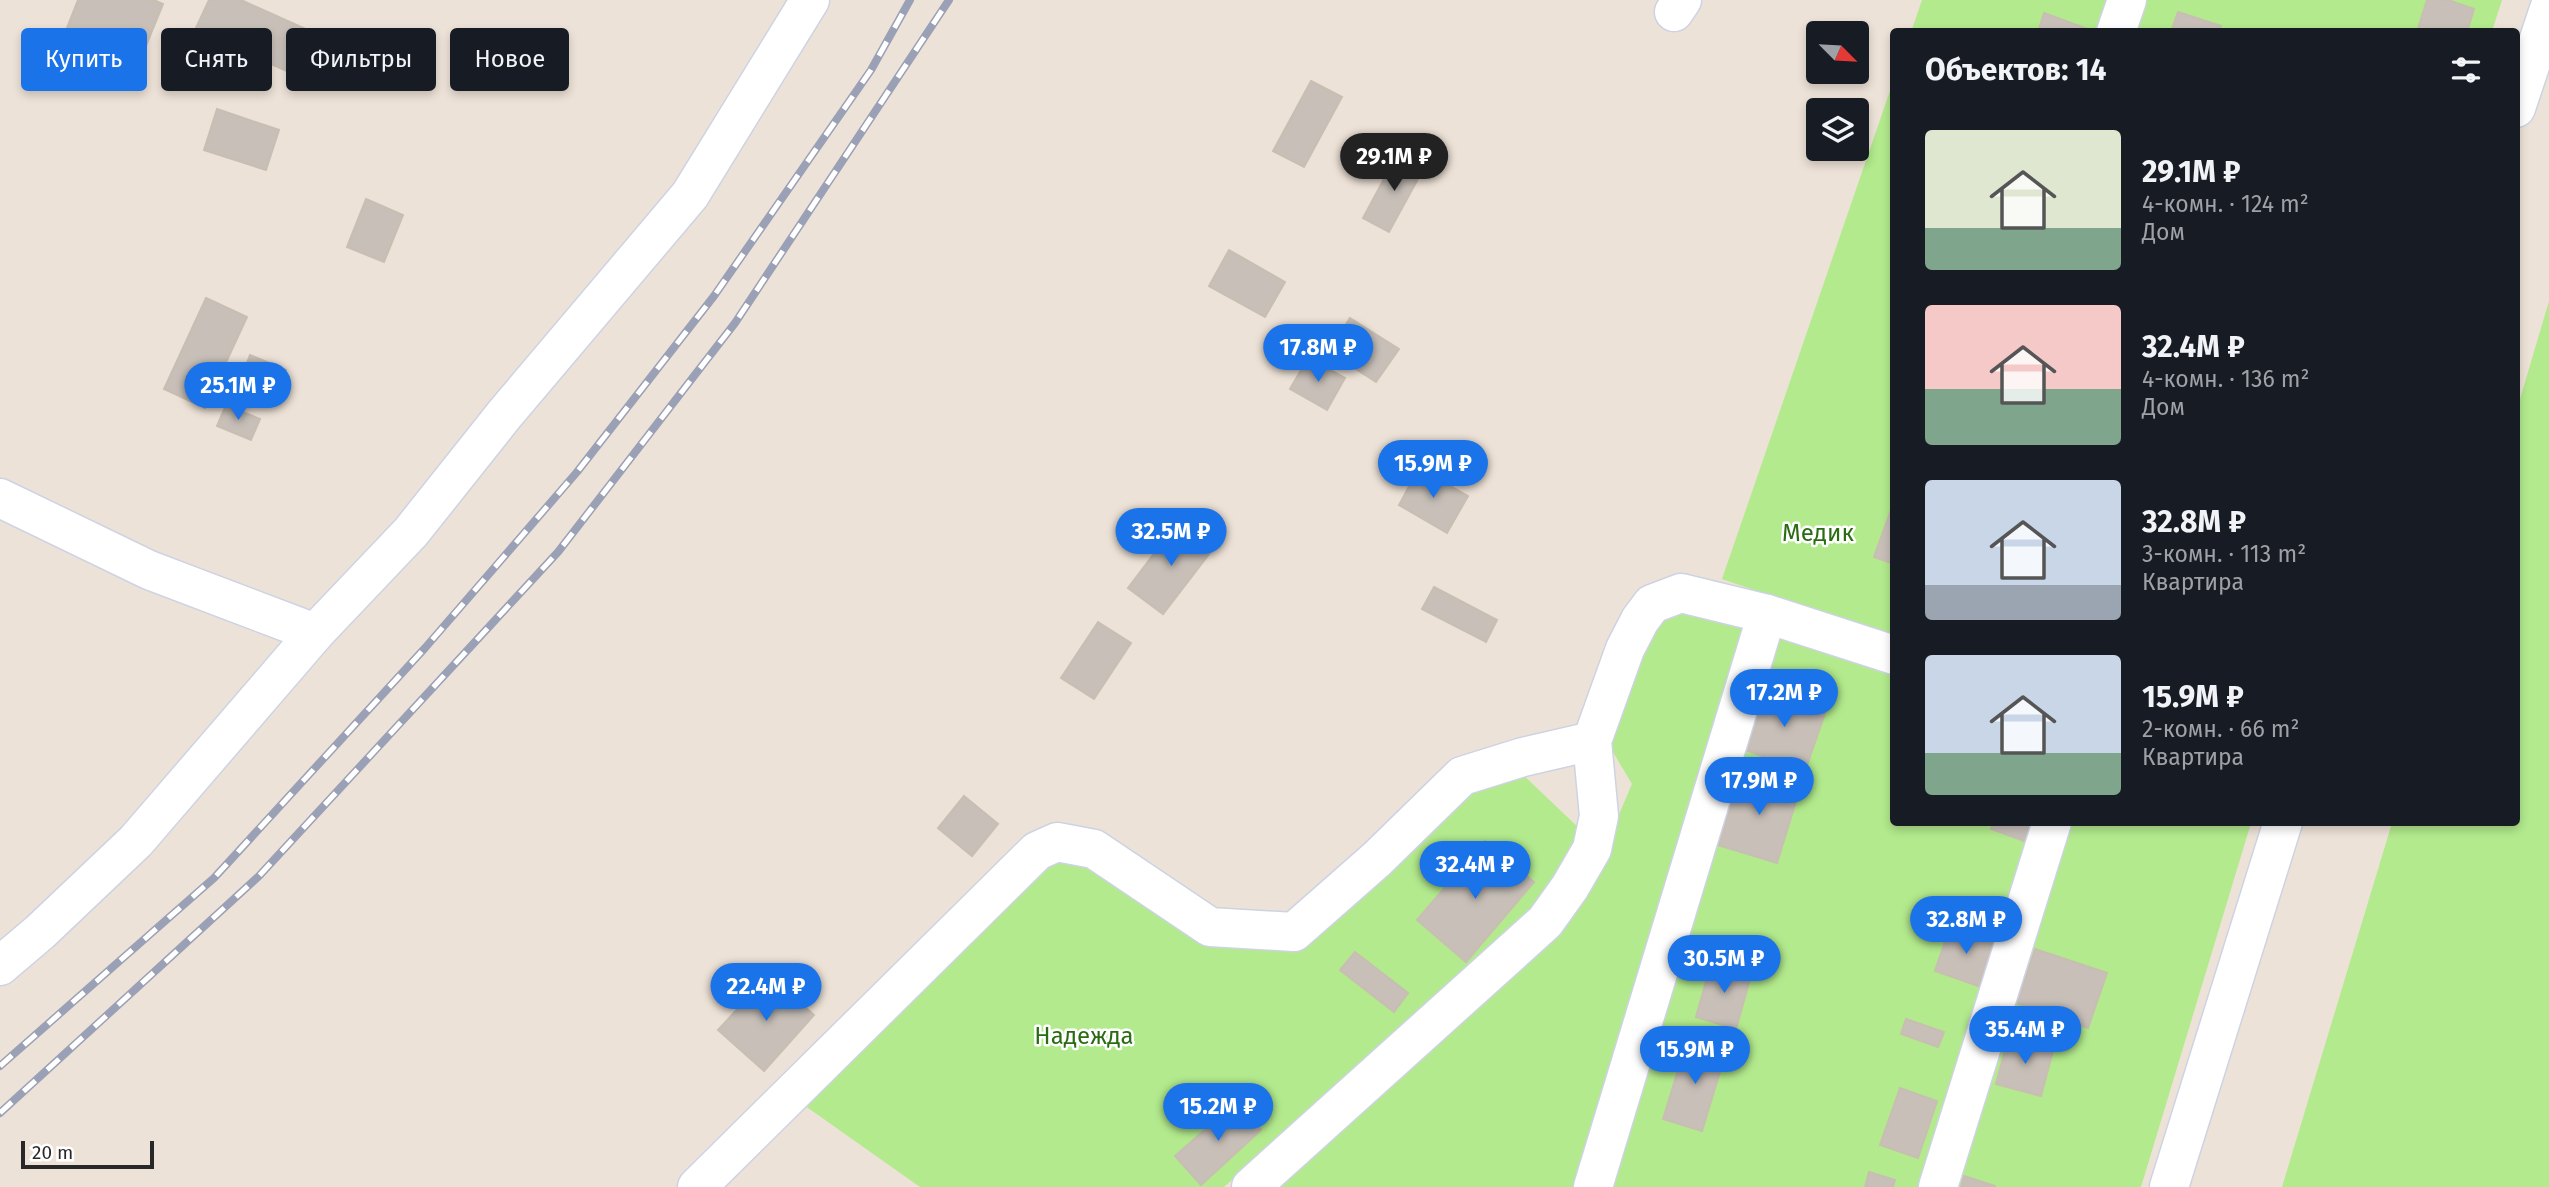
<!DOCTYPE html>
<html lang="ru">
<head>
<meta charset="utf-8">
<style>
	:root { --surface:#171b24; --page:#242831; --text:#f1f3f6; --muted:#9ea1a6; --accent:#1a73e8 }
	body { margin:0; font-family:"Fira Sans",sans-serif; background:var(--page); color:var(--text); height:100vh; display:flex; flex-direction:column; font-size:26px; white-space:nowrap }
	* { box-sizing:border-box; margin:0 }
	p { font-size:23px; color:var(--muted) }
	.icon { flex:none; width:38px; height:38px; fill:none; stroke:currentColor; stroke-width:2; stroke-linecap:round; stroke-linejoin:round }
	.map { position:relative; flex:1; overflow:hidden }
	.side { position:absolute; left:1890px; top:28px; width:630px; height:798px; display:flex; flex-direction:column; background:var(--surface); border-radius:7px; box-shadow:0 4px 10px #0003 }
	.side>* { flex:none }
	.hud { position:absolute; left:21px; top:28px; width:665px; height:63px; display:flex; gap:14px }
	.needle { width:46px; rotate:114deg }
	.tools { position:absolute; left:1806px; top:21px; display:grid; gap:14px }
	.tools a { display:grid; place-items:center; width:63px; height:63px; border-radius:7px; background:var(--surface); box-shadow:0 4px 10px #0003; font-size:35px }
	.scale { position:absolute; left:21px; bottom:18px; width:133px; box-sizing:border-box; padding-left:7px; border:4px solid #282828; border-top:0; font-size:19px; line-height:24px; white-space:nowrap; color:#282828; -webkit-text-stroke:5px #fff; paint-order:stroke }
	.price { position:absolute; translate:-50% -60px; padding:0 16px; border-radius:24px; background:var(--accent); color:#fff; font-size:23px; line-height:46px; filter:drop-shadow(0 2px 4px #0008) }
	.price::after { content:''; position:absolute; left:50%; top:42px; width:21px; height:16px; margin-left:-10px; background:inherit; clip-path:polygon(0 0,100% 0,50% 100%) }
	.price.selected { background:#222; color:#fff }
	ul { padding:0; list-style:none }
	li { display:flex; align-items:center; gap:21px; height:175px; padding:0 35px }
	li span { display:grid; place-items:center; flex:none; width:196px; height:140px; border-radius:7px; color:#555 }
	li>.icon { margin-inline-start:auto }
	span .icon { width:84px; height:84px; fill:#fffc; stroke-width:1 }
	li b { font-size:30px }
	h2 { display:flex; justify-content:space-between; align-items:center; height:84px; padding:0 35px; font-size:30px }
	.tag { padding:0 24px; border-radius:7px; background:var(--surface); box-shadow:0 4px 10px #0003; font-size:24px; line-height:63px }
	.tag.selected { background:var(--accent); color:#fff }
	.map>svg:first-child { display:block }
</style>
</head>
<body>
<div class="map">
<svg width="2549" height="1187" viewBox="0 0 2549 1187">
	<rect width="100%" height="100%" fill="#ede2d7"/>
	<g fill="#b3ea8d">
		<polygon points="1922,0 2502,0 2492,31 1911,32"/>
		<polygon points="1893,82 1893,638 1722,579"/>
		<polygon points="2549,301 2549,1187 2282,1187 2392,823 2516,822 2517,409"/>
		<polygon points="1678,606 1893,671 1894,822 2251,823 2141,1187 1270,1187 1599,861 1632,784 1610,747 1642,650 1660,620"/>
		<polygon points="1521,773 1581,830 1551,887 1467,971 1224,1187 920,1187 801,1103 1050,854 1091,858 1296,948 1465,783"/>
	</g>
	<g fill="#c7bfb8" stroke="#c8beb1" stroke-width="2">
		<polygon points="78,0 154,0 163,4 132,80 58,51"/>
		<polygon points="209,0 241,0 319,35 300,77 195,30"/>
		<polygon points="2427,0 2448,0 2474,9 2467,32 2417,32"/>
		<polygon points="2178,12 2221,26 2219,32 2171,32"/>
		<polygon points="2044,13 2088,29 2087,32 2038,32"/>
		<polygon points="1311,81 1342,97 1304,167 1273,151"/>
		<polygon points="217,109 279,130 266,170 204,150"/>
		<polygon points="1398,153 1424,168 1389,232 1363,218"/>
		<polygon points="366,199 403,215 384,262 347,247"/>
		<polygon points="1229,250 1285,282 1265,317 1209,286"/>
		<polygon points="206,298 247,317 205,408 164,389"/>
		<polygon points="1350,318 1399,349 1376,382 1329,352"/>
		<polygon points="250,355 286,370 271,407 236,392"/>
		<polygon points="1308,358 1345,378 1327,410 1290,389"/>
		<polygon points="226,405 260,419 251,440 217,426"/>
		<polygon points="1419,468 1468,496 1447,533 1399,505"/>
		<polygon points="1892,507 1894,508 1894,564 1874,557"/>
		<polygon points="1178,522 1213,549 1163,614 1128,588"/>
		<polygon points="1434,587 1497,620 1486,642 1422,609"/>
		<polygon points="1098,622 1131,643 1094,699 1061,678"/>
		<polygon points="1762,688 1826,710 1805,771 1742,749"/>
		<polygon points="1741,770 1800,788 1777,863 1718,845"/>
		<polygon points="964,796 998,824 972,856 938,828"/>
		<polygon points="1993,822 2040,822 2032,844 1991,829"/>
		<polygon points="1485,841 1534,882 1466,962 1417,920"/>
		<polygon points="1951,924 1997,940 1981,987 1935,971"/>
		<polygon points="2035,949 2107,973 2088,1028 2016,1003"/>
		<polygon points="1355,952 1408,993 1394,1012 1340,970"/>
		<polygon points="1712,960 1752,972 1736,1029 1696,1017"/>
		<polygon points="769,975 814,1015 764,1071 718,1030"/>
		<polygon points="1906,1019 1944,1032 1938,1047 1901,1034"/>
		<polygon points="2009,1036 2054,1047 2041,1096 1996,1084"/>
		<polygon points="1687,1041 1726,1052 1702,1131 1663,1119"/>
		<polygon points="1900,1088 1937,1101 1918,1158 1880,1145"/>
		<polygon points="1236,1102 1261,1130 1201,1185 1175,1156"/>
		<polygon points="1869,1172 1895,1180 1893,1187 1865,1187"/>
		<polygon points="1964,1176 1995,1186 1995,1187 1961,1187"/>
	</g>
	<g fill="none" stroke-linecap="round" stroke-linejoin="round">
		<defs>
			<g id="minor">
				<polyline points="1674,12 1682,0"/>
				<polyline points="2116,32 2127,0"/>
				<polyline points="2516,108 2549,9"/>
				<polyline points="0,498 149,570 315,633"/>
				<polyline points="0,966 40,932 136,841 315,633 411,532 504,415 690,195 810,0"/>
				<polyline points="697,1187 1037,851 1057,842 1094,849 1210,927 1294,932 1377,859 1462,776 1523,757 1592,741"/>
				<polyline points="1251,1187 1545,922 1570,887 1592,849 1599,816 1592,741 1625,649 1640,620 1652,604 1681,593 1767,614 1894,655"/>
				<polyline points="1593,1187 1767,614"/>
				<polyline points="1938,1187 2052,822"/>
				<polyline points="2169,1187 2283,822"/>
			</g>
		</defs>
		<use href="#minor" stroke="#cdd3e3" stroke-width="41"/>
		<use href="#minor" stroke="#fff" stroke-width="38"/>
		<defs>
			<g id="rail">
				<polyline points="0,1066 214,878 425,648 577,472 714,296 871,70 910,0"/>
				<polyline points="0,1113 259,876 558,552 735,323 949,0"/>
			</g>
		</defs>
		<use href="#rail" stroke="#9aa0b5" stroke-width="8"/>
		<use href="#rail" stroke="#fff" stroke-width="5" stroke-dasharray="16" stroke-linecap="butt"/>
	</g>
	<g text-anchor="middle" stroke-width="5" stroke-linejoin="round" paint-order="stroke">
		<g font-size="24" fill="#2a6c11" stroke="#fff">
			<text x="1818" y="541">Медик</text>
			<text x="1084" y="1044">Надежда</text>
		</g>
	</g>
</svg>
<div class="tools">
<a><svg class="needle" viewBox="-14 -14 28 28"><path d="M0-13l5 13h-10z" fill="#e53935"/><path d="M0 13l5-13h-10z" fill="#9ea1a6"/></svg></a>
<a><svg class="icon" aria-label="layers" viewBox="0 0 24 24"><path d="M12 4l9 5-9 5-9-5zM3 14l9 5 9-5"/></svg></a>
</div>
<div class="scale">20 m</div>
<b class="price selected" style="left:1394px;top:193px">29.1M ₽</b>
<b class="price" style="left:1318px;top:384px">17.8M ₽</b>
<b class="price" style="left:238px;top:422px">25.1M ₽</b>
<b class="price" style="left:1433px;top:500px">15.9M ₽</b>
<b class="price" style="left:1171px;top:568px">32.5M ₽</b>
<b class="price" style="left:1784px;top:729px">17.2M ₽</b>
<b class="price" style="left:1759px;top:817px">17.9M ₽</b>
<b class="price" style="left:1475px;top:901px">32.4M ₽</b>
<b class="price" style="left:1966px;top:956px">32.8M ₽</b>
<b class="price" style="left:1724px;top:995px">30.5M ₽</b>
<b class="price" style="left:766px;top:1023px">22.4M ₽</b>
<b class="price" style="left:2025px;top:1066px">35.4M ₽</b>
<b class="price" style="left:1695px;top:1086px">15.9M ₽</b>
<b class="price" style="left:1218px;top:1143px">15.2M ₽</b>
<div class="hud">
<a class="tag selected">Купить</a>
<a class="tag">Снять</a>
<a class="tag">Фильтры</a>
<a class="tag">Новое</a>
</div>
<section class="side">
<h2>Объектов: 14<svg class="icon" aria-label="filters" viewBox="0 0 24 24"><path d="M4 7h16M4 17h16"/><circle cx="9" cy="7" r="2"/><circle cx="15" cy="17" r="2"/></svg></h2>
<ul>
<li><span style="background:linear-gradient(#dfe7d0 70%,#7fa58c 0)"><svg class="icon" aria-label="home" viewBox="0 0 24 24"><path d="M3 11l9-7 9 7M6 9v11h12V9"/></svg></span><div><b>29.1M ₽</b><p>4-комн. · 124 m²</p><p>Дом</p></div></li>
<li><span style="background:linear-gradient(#f6c9c9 60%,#7fa58c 0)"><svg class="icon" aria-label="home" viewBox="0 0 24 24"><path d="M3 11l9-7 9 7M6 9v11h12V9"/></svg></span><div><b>32.4M ₽</b><p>4-комн. · 136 m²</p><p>Дом</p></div></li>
<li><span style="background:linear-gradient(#c9d6e8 75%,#9aa5b1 0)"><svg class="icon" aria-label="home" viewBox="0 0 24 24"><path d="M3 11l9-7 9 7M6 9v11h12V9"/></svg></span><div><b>32.8M ₽</b><p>3-комн. · 113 m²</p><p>Квартира</p></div></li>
<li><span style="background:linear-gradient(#c9d6e8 70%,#7fa58c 0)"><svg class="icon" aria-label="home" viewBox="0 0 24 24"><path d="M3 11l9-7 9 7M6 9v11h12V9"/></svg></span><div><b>15.9M ₽</b><p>2-комн. · 66 m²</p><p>Квартира</p></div></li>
</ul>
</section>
</div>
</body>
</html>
